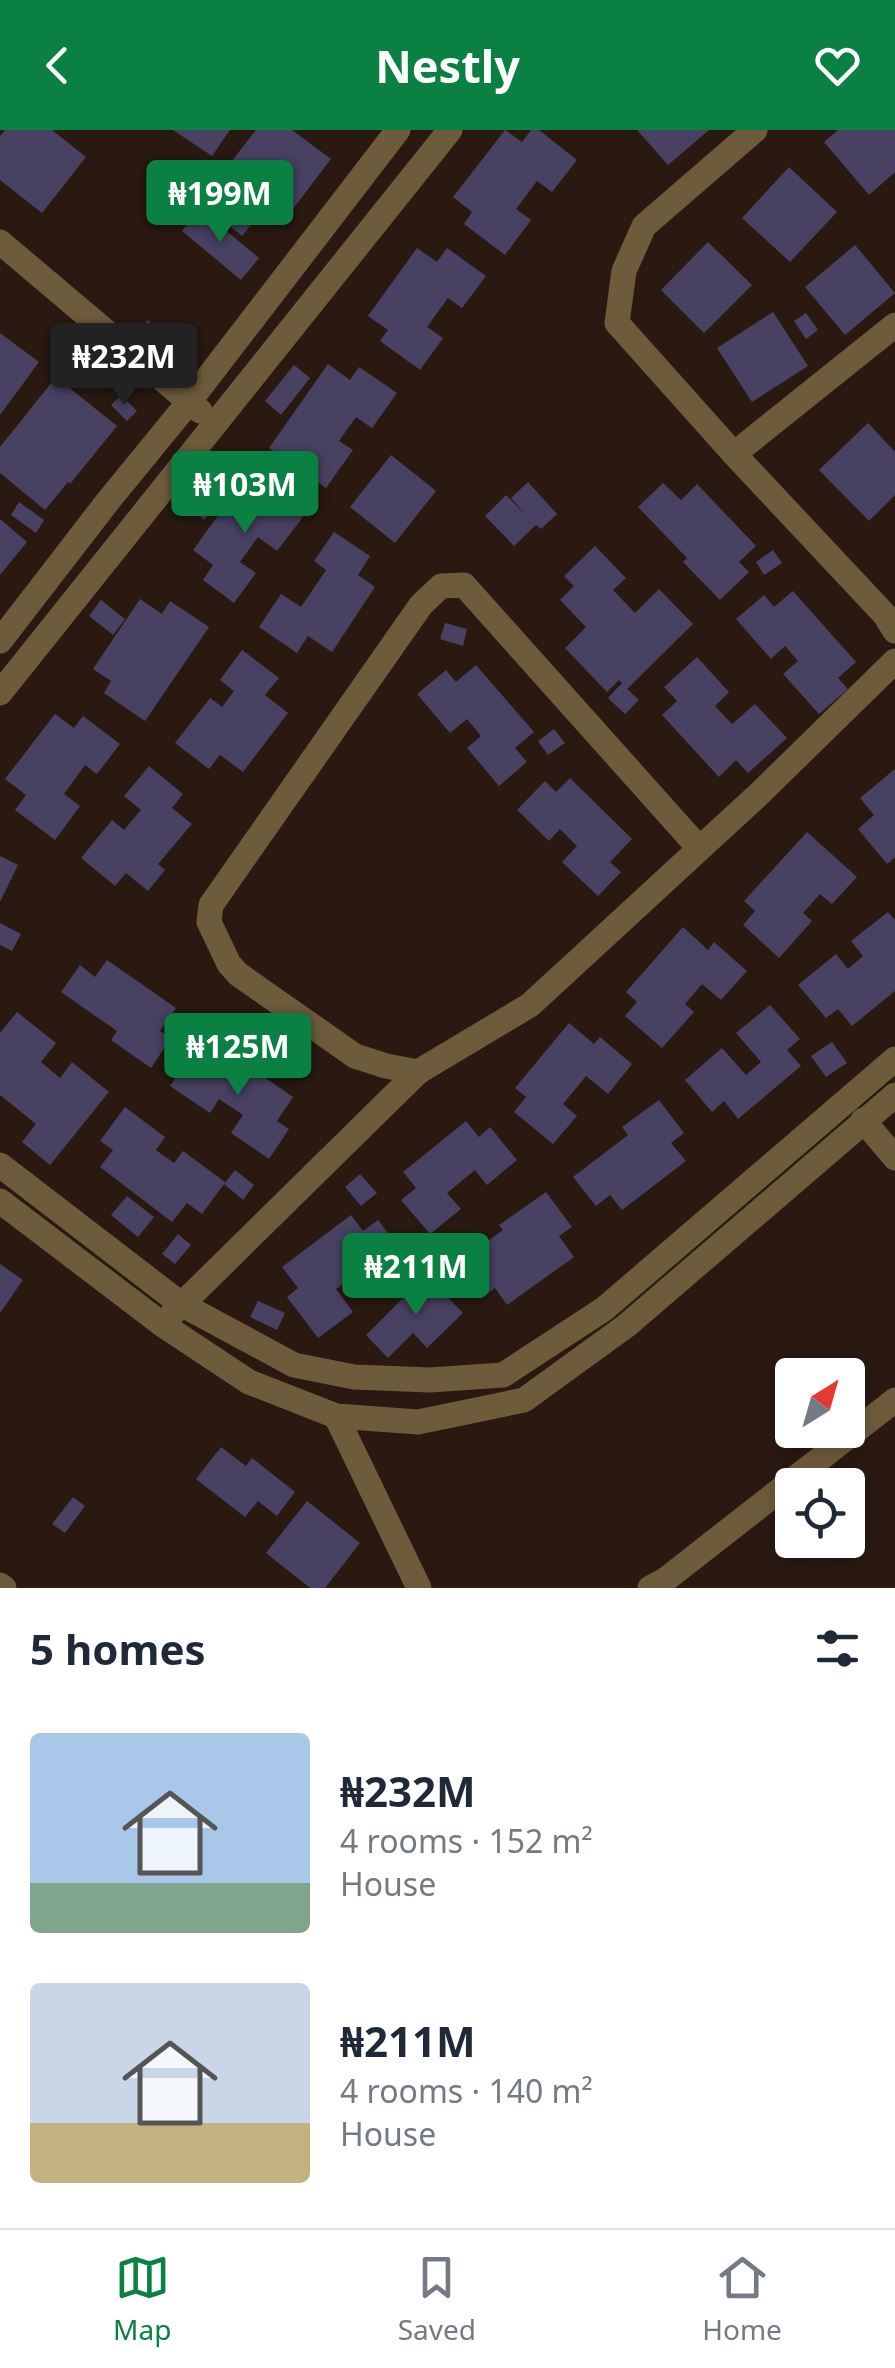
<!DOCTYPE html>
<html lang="en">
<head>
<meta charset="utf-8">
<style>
	:root { --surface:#fff; --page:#f2f2f3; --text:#1f2937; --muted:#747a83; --line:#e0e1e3; --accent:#0b8043 }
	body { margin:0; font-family:"Noto Sans",sans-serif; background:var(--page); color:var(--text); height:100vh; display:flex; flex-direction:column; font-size:38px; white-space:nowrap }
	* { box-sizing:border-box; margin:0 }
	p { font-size:32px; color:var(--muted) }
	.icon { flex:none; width:55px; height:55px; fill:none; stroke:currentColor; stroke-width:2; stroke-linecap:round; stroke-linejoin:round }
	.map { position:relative; height:1458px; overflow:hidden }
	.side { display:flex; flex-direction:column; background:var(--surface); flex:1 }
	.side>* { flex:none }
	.needle { width:65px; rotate:37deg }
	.tools { position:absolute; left:775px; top:1228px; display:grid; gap:20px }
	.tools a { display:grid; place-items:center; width:90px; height:90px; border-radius:10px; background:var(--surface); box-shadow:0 5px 15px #0003; font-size:50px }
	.price { position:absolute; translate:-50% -85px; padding:0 22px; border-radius:10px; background:var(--accent); color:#fff; font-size:32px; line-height:65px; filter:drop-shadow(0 2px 5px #0008) }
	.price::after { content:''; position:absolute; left:50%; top:60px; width:30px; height:22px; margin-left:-15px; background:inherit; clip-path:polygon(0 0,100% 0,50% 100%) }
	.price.on { background:#222; color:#fff }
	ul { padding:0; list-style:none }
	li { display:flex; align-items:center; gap:30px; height:250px; padding:0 30px }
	li span { display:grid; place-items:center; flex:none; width:280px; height:200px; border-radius:10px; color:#555 }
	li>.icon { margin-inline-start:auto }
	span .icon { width:120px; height:120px; fill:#fffc; stroke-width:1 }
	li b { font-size:42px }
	h2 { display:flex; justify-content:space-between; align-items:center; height:120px; padding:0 30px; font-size:42px }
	header { display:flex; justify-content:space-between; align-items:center; height:130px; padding:0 30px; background:var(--accent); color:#fff; font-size:45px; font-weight:700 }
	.tab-bar { display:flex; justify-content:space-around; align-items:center; height:140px; border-top:2px solid var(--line); background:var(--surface); font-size:28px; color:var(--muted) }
	.tab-bar a { display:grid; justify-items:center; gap:5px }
	.tab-bar .on { color:var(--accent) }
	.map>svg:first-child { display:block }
</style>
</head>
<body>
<header><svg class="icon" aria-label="back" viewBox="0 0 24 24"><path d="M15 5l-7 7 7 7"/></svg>Nestly<svg class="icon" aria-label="heart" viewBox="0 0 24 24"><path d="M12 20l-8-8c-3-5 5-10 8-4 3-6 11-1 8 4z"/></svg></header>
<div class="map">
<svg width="895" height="1458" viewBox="0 0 895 1458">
	<rect width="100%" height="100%" fill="#291911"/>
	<g fill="#494162">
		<polygon points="5,0 52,0 86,27 42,83 0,50 0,6"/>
		<polygon points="173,0 230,0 212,26"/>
		<polygon points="256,0 292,0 331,29 286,88 224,41"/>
		<polygon points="505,0 522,12 531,0 539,0 577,30 552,62 537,51 516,79 531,90 505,125 464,94 472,82 453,67"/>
		<polygon points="637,0 709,0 668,35"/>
		<polygon points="838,0 895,0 895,42 869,65 824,12"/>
		<polygon points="789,37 837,82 790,132 742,88"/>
		<polygon points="220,63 255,90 242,106 208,79"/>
		<polygon points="200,79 259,128 241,150 182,101"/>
		<polygon points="708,112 752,155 704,203 661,160"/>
		<polygon points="855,115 895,163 845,205 805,157"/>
		<polygon points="417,118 437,132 447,118 486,146 462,178 448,168 427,197 443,208 420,240 380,211 388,200 368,186"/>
		<polygon points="773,182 808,236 752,272 717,218"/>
		<polygon points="806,183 818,200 806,209 794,191"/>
		<polygon points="147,190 187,217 175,234 136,207"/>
		<polygon points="0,203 39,232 0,285"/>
		<polygon points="328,234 350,250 359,237 397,263 372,298 356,287 339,311 353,320 326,358 269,318"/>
		<polygon points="294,235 310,248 281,285 265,271"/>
		<polygon points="56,247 117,296 70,354 68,352 45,380 0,343 0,317"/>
		<polygon points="121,265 137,281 127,291 111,275"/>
		<polygon points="868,293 895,322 895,365 869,391 819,340"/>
		<polygon points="391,325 436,361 395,413 350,377"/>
		<polygon points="528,352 557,384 541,399 536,395 514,416 485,386 506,365 526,385 511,368"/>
		<polygon points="196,353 219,372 204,390 181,371"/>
		<polygon points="663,353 681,370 697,354 756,416 739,432 749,442 720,470 683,432 687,428 638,377"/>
		<polygon points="241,354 258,367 267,355 306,383 277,421 258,407 240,432 256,443 234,473 203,450 213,435 193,420"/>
		<polygon points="19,372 44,390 36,403 11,385"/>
		<polygon points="0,389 27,412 0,445"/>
		<polygon points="334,402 370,426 358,445 375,457 332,522 308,506 297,523 259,497 281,464 301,477 326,440 314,431"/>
		<polygon points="595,416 626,448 613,460 635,483 659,459 693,494 627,559 639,570 625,584 608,568 622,553 619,550 607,562 565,518 586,497 560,470 574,456 564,446"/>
		<polygon points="773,420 782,433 764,445 756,432"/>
		<polygon points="793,461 856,532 838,548 848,559 819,584 783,544 798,531 785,516 771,529 736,489 764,465 774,477"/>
		<polygon points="140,469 162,484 170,471 209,497 145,591 104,563 111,551 93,539"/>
		<polygon points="101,470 125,489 113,505 89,486"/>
		<polygon points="445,493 467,499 463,516 440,509"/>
		<polygon points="242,520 279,548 265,565 288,583 243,642 220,625 209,639 175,613 210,568 222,577 234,561 220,550"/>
		<polygon points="697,527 729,562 715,576 732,594 755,574 787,608 748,643 736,630 719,647 662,585 677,571 664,557"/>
		<polygon points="476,535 534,602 515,618 527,632 499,656 467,618 481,606 467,589 450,603 417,564 446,540 456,552"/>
		<polygon points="55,584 74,598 83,586 120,614 97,644 85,635 64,664 80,676 55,710 15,680 26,665 5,649"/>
		<polygon points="554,599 565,613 548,625 538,611"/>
		<polygon points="149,636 183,664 172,678 192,694 158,734 165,740 148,761 126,743 115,756 81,728 112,690 124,700 141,680 124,666"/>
		<polygon points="895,639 895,727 887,734 858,699 874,685 860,668"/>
		<polygon points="570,648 632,709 610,732 621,742 598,766 562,732 577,716 560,699 549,711 517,680 545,651 556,662"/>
		<polygon points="807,702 857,747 832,774 820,764 803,783 812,791 779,828 743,795 755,781 744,771"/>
		<polygon points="0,726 18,735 0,772"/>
		<polygon points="888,782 895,790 895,861 852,896 838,879 826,888 798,855 836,824 848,839 863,826 851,811"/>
		<polygon points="0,793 21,804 12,821 0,815"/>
		<polygon points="683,797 708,820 714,812 747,841 721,870 702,854 685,874 694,882 662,918 625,886 637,872 626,862"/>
		<polygon points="107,830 176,878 160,901 171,908 151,938 111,910 117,901 61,862 80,835 95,847"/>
		<polygon points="770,875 800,909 787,920 801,936 738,989 724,971 712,982 685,950 722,918 746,945 761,932 736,903"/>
		<polygon points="17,882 56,913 41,932 60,948 72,932 109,962 50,1035 22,1012 36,994 0,965 0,903"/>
		<polygon points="569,893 594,914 600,907 632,934 608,964 586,946 563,974 577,986 553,1014 514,982 526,967 515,958"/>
		<polygon points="252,911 266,921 257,935 243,924"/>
		<polygon points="832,912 847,933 826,947 811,926"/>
		<polygon points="221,917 293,967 277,991 289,999 269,1029 231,1003 243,985 219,969 210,983 170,956 192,924 209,935"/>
		<polygon points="659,970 684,1003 671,1013 686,1031 622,1080 610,1065 596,1076 573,1047 628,1005 622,997"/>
		<polygon points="125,977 165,1007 156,1020 174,1033 183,1021 225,1052 224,1054 235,1040 254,1055 243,1070 224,1054 202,1084 187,1073 172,1092 100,1037 113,1020 100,1011"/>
		<polygon points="466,991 479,1007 490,997 517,1030 487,1055 475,1040 447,1063 461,1079 430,1104 401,1070 416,1058 403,1042"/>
		<polygon points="360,1044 377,1063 361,1076 345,1057"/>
		<polygon points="546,1062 572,1097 559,1106 574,1127 507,1175 495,1158 480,1169 455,1135 503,1100 499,1095"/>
		<polygon points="127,1066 154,1087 138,1107 111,1085"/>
		<polygon points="351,1085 363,1101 378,1090 408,1129 374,1155 363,1139 336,1159 353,1182 318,1208 287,1167 298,1158 282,1137"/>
		<polygon points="178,1104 191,1115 175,1134 162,1124"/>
		<polygon points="0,1134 23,1150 0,1183"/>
		<polygon points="426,1145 463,1183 427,1218 413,1203 388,1228 366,1205"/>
		<polygon points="258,1171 285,1183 277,1200 250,1187"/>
		<polygon points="221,1317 246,1336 252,1328 295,1362 277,1386 258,1371 245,1387 196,1349"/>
		<polygon points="73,1367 85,1376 65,1403 52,1394"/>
		<polygon points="307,1371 360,1413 325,1458 310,1458 266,1423"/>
	</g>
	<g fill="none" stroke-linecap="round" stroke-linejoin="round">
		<g stroke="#6d5b3b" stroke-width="25">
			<polyline points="755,0 644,96 624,141 617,193 734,324 885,485 895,501"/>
			<polyline points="0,112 200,281"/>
			<polyline points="734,324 895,195"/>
			<polyline points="0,511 108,371 189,272 398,0"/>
			<polyline points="0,563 450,0"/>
			<polyline points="699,718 464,455 441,456 421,475 211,775 209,792 229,834 238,844 355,926 386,936 418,942 530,875 759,664 895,531"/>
			<polyline points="863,990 895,1028"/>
			<polyline points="0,1035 181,1174 294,1235 354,1247 430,1250 503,1245 604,1179 895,929"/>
			<polyline points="0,1071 163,1195 249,1252 336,1286 418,1292 524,1270 626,1196 895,965"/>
			<polyline points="172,1184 418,942"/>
			<polyline points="336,1286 419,1458"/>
			<polyline points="0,1455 4,1458"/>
			<polyline points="650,1458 665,1450 895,1270"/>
		</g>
	</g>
</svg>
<div class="tools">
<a><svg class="needle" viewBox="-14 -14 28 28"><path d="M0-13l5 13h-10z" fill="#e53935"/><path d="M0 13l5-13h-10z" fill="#747a83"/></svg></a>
<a><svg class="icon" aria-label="locate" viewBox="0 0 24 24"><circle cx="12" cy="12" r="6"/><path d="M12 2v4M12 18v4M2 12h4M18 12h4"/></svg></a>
</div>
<b class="price" style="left:220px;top:115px">₦199M</b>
<b class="price on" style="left:124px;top:278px">₦232M</b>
<b class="price" style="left:245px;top:406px">₦103M</b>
<b class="price" style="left:238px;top:968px">₦125M</b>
<b class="price" style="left:416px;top:1188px">₦211M</b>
</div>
<section class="side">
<h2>5 homes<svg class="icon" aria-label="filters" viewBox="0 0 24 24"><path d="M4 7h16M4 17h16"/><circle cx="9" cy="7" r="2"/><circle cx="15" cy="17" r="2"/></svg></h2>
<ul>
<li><span style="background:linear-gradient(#a9c7e8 75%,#7fa58c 0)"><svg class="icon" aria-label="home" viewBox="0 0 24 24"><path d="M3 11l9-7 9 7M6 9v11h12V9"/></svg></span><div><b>₦232M</b><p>4 rooms · 152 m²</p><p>House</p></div></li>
<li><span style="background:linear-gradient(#c9d6e8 70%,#c2b280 0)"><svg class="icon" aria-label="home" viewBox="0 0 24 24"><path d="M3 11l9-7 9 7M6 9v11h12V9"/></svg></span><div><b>₦211M</b><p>4 rooms · 140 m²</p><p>House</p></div></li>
</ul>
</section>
<nav class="tab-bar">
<a class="on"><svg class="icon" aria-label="map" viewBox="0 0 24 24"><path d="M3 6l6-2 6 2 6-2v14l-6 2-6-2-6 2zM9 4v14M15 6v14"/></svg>Map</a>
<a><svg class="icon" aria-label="saved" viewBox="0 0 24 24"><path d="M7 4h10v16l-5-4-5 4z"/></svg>Saved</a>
<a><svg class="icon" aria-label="home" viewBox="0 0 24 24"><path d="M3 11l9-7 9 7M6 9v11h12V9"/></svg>Home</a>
</nav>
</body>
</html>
